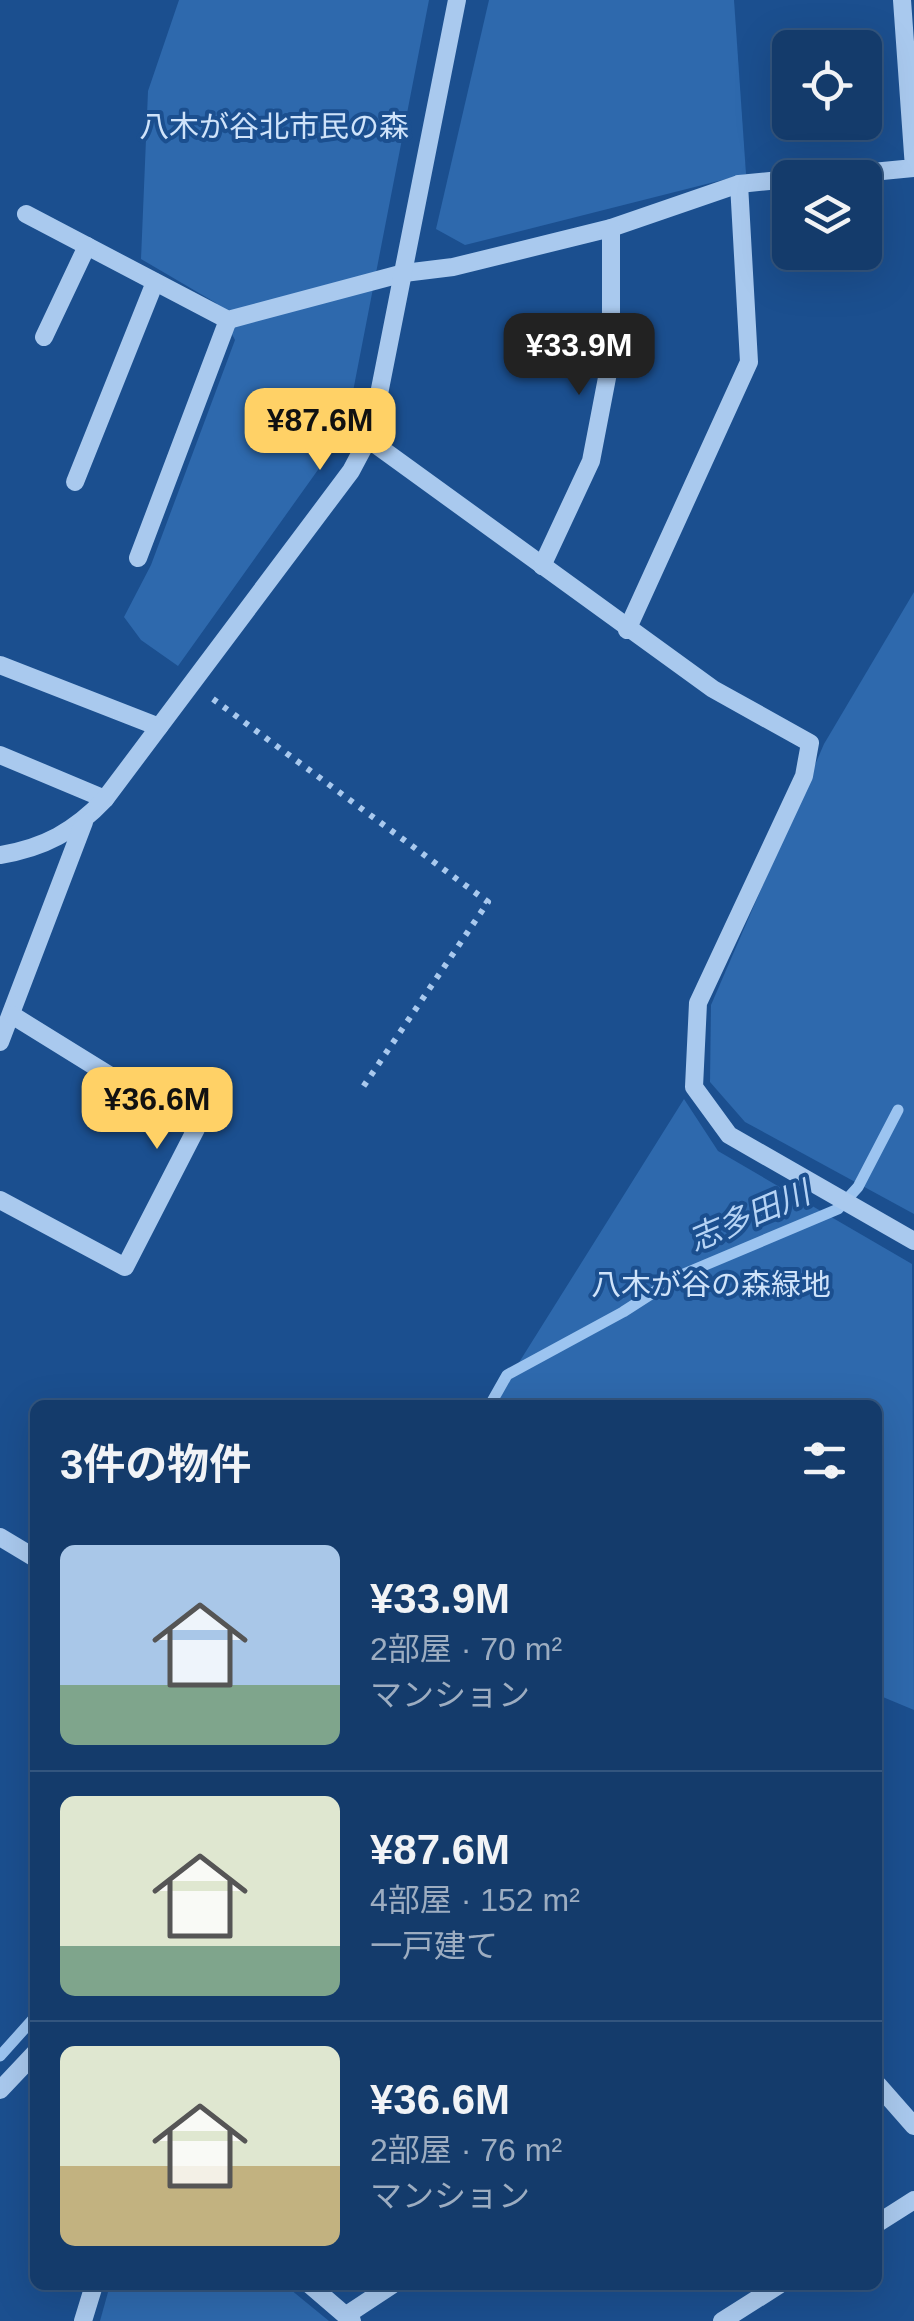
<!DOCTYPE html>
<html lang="ja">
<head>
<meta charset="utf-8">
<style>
	:root { --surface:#143b6b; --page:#1d4271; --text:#f1f3f6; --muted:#9dadc1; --line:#33557e; --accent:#ffd166 }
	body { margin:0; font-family:Helvetica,"Noto Sans JP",sans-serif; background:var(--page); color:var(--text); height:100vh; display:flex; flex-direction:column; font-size:38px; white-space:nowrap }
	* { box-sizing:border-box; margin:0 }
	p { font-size:32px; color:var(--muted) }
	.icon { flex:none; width:55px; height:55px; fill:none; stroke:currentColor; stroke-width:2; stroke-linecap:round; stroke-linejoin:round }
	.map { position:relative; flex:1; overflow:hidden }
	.side { position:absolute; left:30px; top:1400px; width:852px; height:890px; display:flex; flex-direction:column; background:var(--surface); border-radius:15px; box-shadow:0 10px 40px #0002,0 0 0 2px var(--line) }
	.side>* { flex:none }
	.fabs { position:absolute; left:772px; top:30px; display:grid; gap:20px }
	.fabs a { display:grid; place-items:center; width:110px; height:110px; border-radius:15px; background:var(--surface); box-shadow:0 10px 40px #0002,0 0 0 2px var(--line); font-size:50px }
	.price { position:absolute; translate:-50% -85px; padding:0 22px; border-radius:20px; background:var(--accent); color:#111; font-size:32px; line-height:65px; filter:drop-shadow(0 2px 5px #0008) }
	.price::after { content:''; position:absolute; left:50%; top:60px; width:30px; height:22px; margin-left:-15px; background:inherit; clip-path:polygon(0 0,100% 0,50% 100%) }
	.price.selected { background:#222; color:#fff }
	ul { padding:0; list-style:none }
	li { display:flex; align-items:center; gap:30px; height:250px; padding:0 30px }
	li+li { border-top:2px solid var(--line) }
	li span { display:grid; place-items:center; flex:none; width:280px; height:200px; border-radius:15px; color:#555 }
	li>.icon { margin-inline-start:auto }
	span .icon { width:120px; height:120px; fill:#fffc; stroke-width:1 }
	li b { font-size:42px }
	h2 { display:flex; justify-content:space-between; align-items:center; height:120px; padding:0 30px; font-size:42px }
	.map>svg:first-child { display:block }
</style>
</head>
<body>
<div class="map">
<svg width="914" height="2321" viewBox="0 0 914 2321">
	<rect width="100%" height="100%" fill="#1b4f8f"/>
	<g fill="#2e69ad">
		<polygon points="179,0 429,0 349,412 330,453 178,666 141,640 124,617 151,565 235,340 216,303 141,259 148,91"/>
		<polygon points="489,0 734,0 746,174 465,245 436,229"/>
		<polygon points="914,592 914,1214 745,1122 710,1082 711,1005 824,744"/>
		<polygon points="684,1099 718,1151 912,1264 914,1710 878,1695 878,1405 512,1405 498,1396"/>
		<polygon points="110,2285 285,2285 329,2321 100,2321"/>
	</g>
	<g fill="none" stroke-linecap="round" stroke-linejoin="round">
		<g stroke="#9cc4f0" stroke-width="11">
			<polyline points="490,1405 507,1375 623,1312 679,1276 838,1209 858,1187 898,1110"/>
			<polyline points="0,2056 35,2017"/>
		</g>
		<polyline stroke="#a9c9ee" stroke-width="6" stroke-dasharray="5 8" stroke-linecap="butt" points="213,699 488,902 361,1090"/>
		<g stroke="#a9c9ee" stroke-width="18">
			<polyline points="810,178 914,168 902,0"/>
			<polyline points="26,214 228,320 404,273 453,267 611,228 739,184 790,179"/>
			<polyline points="44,337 87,246"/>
			<polyline points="368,439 713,689 810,743 804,776 698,1003 694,1087 729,1135 914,1241"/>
			<polyline points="75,482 155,282"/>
			<polyline points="138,558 228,320"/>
			<polyline points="542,566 591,461 611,357 611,228"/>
			<polyline points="627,630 749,362 739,184"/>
			<polyline points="0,665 159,727"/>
			<polyline points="0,755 105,799"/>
			<path d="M0 855C44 848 75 831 105 799L351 471 368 439 379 394 457 0"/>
			<polyline points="0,1042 84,822"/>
			<polyline points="0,1200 125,1267 196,1129 12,1015"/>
			<polyline points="0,1537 35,1558"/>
			<polyline points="878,2085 914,2126"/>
			<polyline points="0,2090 35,2053"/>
			<polyline points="878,2223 914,2200"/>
			<polyline points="310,2285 352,2321"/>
			<polyline points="348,2314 392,2285"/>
			<polyline points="83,2321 94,2285"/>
			<polyline points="722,2321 779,2285"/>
		</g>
	</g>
	<g text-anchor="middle" stroke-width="8" stroke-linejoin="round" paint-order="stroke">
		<g font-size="30" fill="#cfe3fa" stroke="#1b4f8f">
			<text x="274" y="137">八木が谷北市民の森</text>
			<text x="711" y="1295">八木が谷の森緑地</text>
		</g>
		<g font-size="32" font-style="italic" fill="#b5d3f5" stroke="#1b4f8f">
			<text transform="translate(749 1216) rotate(-23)" y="11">志多田川</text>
		</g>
	</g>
</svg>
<div class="fabs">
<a><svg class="icon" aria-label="locate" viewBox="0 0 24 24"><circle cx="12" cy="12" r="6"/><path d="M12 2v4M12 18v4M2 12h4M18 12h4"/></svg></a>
<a><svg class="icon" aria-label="layers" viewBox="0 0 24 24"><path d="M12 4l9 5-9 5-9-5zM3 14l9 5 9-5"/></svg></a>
</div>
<b class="price selected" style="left:579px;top:398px">¥33.9M</b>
<b class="price" style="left:320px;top:473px">¥87.6M</b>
<b class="price" style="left:157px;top:1152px">¥36.6M</b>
<section class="side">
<h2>3件の物件<svg class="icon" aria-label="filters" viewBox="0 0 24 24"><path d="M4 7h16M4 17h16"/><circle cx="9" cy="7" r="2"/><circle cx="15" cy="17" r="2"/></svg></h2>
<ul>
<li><span style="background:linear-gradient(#a9c7e8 70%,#7fa58c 0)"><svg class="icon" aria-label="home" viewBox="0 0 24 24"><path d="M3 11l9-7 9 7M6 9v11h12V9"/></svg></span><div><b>¥33.9M</b><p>2部屋 · 70 m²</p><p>マンション</p></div></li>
<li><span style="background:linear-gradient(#dfe7d0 75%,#7fa58c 0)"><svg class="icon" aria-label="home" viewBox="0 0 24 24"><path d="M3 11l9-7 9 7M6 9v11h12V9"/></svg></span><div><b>¥87.6M</b><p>4部屋 · 152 m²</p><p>一戸建て</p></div></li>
<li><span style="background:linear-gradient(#dfe7d0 60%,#c2b280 0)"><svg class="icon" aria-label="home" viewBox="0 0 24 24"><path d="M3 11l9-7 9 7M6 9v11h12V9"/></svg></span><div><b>¥36.6M</b><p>2部屋 · 76 m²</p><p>マンション</p></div></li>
</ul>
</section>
</div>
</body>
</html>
